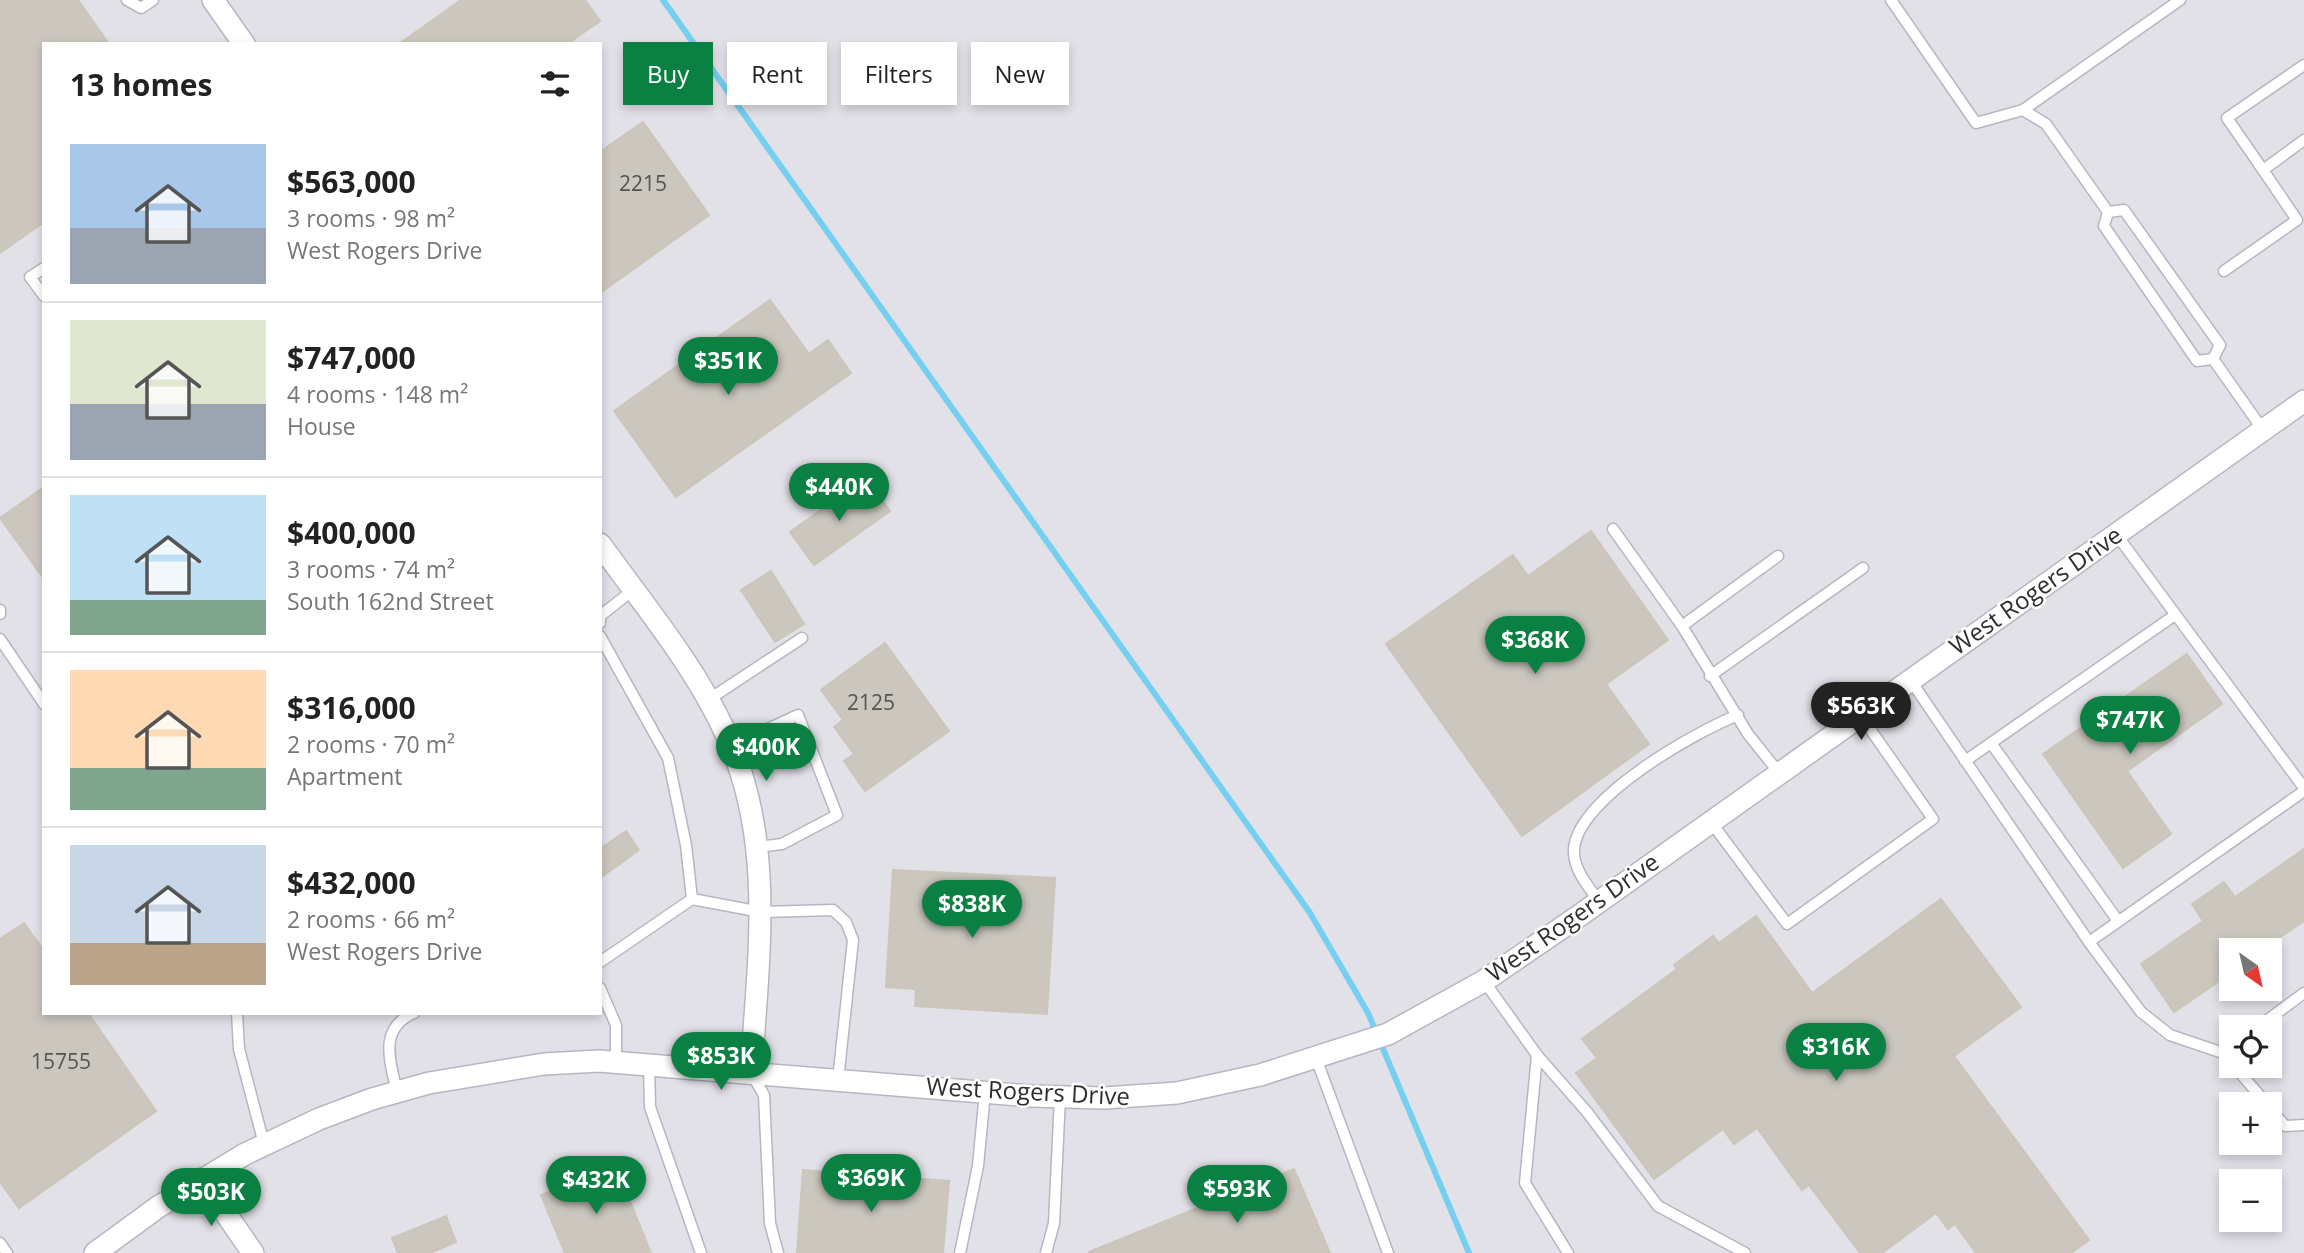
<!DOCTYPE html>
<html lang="en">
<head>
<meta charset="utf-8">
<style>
	:root { --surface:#fff; --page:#f6f6f6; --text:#222; --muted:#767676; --line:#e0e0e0; --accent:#0b8043 }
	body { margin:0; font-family:"Open Sans",sans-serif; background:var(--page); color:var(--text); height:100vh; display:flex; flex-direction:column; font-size:26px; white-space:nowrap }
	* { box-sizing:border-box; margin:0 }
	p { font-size:23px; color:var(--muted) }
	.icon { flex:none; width:38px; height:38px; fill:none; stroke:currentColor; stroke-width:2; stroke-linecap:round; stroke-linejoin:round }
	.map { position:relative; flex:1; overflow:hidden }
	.drawer { position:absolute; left:42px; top:42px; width:560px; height:973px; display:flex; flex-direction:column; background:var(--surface); border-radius:0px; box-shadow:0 4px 10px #0003 }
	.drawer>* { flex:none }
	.top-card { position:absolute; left:623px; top:42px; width:665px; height:63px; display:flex; gap:14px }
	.needle { width:46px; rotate:146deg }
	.buttons { position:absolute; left:2219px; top:938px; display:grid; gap:14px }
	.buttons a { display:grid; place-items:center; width:63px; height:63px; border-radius:0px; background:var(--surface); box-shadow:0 4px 10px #0003; font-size:35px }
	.price { position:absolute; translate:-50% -60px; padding:0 16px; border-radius:24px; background:var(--accent); color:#fff; font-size:23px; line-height:46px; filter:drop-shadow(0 2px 4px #0008) }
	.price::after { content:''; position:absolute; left:50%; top:42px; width:21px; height:16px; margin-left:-10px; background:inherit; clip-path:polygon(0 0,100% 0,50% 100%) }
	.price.selected { background:#222; color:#fff }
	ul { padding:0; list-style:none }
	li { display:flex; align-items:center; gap:21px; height:175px; padding:0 28px }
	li+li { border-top:2px solid var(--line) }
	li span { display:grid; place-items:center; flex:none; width:196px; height:140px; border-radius:0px; color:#555 }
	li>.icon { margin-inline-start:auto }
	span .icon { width:84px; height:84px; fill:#fffc; stroke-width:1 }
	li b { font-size:30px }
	h2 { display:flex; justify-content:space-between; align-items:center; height:84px; padding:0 28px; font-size:30px }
	.chip { padding:0 24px; border-radius:0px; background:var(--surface); box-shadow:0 4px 10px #0003; font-size:24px; line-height:63px }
	.chip.selected { background:var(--accent); color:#fff }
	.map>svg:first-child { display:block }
</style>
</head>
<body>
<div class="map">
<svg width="2304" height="1253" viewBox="0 0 2304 1253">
	<rect width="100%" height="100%" fill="#efe9e1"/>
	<path fill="#e3e1e8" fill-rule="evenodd" d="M0 0H2304V1253H0ZM44 44H600V1013H44ZM2231 950H2270V989H2231ZM2231 1027H2270V1066H2231ZM2231 1104H2270V1143H2231ZM2231 1181H2270V1220H2231Z"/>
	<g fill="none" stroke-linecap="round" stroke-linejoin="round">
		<polyline stroke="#75cff0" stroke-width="6" points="663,0 1310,913 1368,1013 1469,1253"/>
	</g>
	<g fill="#cbc7bf" stroke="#cbc5ba" stroke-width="2">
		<polygon points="0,0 78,0 109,44 44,44 44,222 0,253"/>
		<polygon points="461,0 585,0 600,21 567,44 399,44"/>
		<polygon points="643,122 709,215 600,293 600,152"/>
		<polygon points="770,300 809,354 828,340 851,373 676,497 614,411"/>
		<polygon points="869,482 890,511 814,565 790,532 839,497 842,501"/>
		<polygon points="44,487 44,579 0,518"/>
		<polygon points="1591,531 1668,640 1606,684 1649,744 1522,836 1386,644 1513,555 1528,576"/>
		<polygon points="771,571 804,624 775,642 741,590"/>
		<polygon points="885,643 949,731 865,791 844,761 854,754 834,727 843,720 821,690"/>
		<polygon points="2187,654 2222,704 2127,771 2171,834 2123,868 2043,754"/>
		<polygon points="626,831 639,850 600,878 600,849"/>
		<polygon points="2304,849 2304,921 2270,944 2274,950 2231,950 2231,973 2174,1012 2141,964 2203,921 2192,904 2224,882 2235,897"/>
		<polygon points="893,870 1055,878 1047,1014 915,1006 916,989 886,987"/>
		<polygon points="1941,899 2021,1007 1954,1056 2089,1240 2071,1253 1976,1253 1955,1224 1948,1229 1936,1213 1882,1253 1860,1253 1809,1185 1802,1190 1757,1128 1734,1144 1723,1129 1654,1179 1576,1073 1597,1058 1582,1039 1677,969 1674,965 1713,936 1719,943 1756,916 1812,993"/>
		<polygon points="24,923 44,951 44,1013 88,1013 156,1111 19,1208 0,1182 0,939"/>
		<polygon points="615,1165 651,1253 565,1253 541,1195"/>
		<polygon points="1294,1169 1330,1253 1089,1253 1089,1252"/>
		<polygon points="803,1170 949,1181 943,1253 797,1253"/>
		<polygon points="446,1216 456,1242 430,1253 398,1253 392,1238"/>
	</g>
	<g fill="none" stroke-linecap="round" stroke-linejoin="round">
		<defs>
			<g id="service">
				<polyline points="127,0 141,8 153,0"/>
				<polyline points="1891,0 1976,123 2023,110 2046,124 2108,212 2104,226 2197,361 2213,359"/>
				<polyline points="2304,65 2227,118 2263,170 2304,140"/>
				<polyline points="2023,110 2180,0"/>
				<polyline points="2108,212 2124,210 2220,345 2213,359"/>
				<polyline points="44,268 30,277 44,296"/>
				<polyline points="2224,271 2297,220 2263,170"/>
				<polyline points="2213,359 2263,430"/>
				<polyline points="1613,529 1682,626 1748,734 1780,774"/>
				<polyline points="2116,534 2304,788"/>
				<polyline points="0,610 0,614"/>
				<polyline points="600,623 600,616 633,590"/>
				<polyline points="1682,626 1778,556"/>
				<polyline points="600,636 668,758 686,845 692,899 600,962"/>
				<polyline points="0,639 44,704"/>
				<polyline points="1710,676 1863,568"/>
				<polyline points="1911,681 2089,942 2141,1012 2170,1035 2223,1053 2231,1062"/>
				<polyline points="708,700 802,638"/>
				<polyline points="1991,743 2118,921"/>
				<polyline points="731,746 798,715 837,815 782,844 758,847"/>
				<polyline points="1965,761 2175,615"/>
				<polyline points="1711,822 1787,924 1933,819 1861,716"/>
				<polyline points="692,899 761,912 833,910 846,922 853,940 838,1080"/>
				<path d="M1599 902C1588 885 1573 870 1574 849 1578 798 1695 732 1738 715"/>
				<polyline points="2089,942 2304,791"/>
				<polyline points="1484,981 1537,1055 1587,1112 1658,1206 1745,1253"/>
				<polyline points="600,988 616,1025 616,1062"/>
				<polyline points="237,1013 239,1049 264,1144"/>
				<polyline points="2258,1027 2304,993"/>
				<polyline points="1537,1055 1525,1183 1568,1253"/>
				<polyline points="1316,1058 1388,1253"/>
				<polyline points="649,1064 650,1107 701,1253"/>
				<polyline points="2234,1066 2267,1104"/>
				<polyline points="751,1073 764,1095 770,1223 778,1253"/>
				<path d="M397 1092C390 1061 378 1028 414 1013"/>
				<polyline points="2270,1108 2285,1126 2304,1125"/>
				<polyline points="0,1243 7,1253"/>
				<polyline points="960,1253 978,1166 985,1092"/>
				<polyline points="1046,1253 1054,1223 1060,1097"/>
			</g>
			<g id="minor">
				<polyline points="213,0 244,44"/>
				<path d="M600 544C644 605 695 666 726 734 776 841 758 960 751 1073"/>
				<polyline points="202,1179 253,1253"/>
				<polyline points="95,1253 158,1207 245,1154 319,1119 372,1099 429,1083 544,1064 599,1061 1030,1096 1104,1098 1177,1093 1260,1075 1388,1034 1484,981 1576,918 2304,401"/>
			</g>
		</defs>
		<use href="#service" stroke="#b4b7c1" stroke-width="13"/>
		<use href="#minor" stroke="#b4b7c1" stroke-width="24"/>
		<use href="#service" stroke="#fff" stroke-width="10"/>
		<use href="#minor" stroke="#fff" stroke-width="21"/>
	</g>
	<g text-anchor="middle" stroke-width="5" stroke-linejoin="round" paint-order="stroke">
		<g font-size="21" fill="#555452">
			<text x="643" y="191">2215</text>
			<text x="871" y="710">2125</text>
			<text x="61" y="1069">15755</text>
		</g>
		<g font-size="24" fill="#2e2e2e" stroke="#fff">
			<text transform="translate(2036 591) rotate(-35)" y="8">West Rogers Drive</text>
			<text transform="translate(1573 918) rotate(-35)" y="8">West Rogers Drive</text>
			<text transform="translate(1028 1092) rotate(3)" y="8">West Rogers Drive</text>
		</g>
	</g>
</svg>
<div class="buttons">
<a><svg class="needle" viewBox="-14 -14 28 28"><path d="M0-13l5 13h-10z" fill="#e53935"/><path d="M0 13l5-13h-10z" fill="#767676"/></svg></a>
<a><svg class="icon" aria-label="locate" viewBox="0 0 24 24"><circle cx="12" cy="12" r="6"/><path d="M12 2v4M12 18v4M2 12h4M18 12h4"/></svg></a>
<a>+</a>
<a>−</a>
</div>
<b class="price" style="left:728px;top:397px">$351K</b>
<b class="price" style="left:839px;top:523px">$440K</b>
<b class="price" style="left:1535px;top:676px">$368K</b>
<b class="price selected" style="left:1861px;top:742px">$563K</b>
<b class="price" style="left:2130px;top:756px">$747K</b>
<b class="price" style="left:766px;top:783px">$400K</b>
<b class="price" style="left:972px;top:940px">$838K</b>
<b class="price" style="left:1836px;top:1083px">$316K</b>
<b class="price" style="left:721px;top:1092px">$853K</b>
<b class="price" style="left:871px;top:1214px">$369K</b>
<b class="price" style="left:596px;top:1216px">$432K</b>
<b class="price" style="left:1237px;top:1225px">$593K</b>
<b class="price" style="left:211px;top:1228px">$503K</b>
<div class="top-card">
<a class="chip selected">Buy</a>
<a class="chip">Rent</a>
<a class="chip">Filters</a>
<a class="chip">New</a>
</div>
<section class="drawer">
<h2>13 homes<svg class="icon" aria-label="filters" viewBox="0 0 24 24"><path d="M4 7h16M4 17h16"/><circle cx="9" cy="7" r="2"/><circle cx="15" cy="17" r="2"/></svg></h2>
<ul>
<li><span style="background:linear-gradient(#a9c7e8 60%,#9aa5b1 0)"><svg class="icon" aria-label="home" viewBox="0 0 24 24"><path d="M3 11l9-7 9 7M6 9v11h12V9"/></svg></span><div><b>$563,000</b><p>3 rooms · 98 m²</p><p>West Rogers Drive</p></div></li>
<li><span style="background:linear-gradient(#dfe7d0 60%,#9aa5b1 0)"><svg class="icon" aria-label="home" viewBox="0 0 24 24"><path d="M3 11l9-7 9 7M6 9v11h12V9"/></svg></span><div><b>$747,000</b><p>4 rooms · 148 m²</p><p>House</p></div></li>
<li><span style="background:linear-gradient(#bfe0f5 75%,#7fa58c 0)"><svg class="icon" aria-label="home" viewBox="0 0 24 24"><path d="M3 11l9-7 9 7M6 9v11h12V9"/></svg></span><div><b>$400,000</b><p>3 rooms · 74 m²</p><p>South 162nd Street</p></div></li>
<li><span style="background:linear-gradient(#ffd9b3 70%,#7fa58c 0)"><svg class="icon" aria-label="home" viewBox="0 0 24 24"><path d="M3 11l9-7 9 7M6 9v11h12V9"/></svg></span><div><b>$316,000</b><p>2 rooms · 70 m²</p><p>Apartment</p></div></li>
<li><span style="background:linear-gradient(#c9d6e8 70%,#b9a48a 0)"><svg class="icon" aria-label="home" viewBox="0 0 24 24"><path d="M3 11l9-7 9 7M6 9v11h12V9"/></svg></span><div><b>$432,000</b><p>2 rooms · 66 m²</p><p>West Rogers Drive</p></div></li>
</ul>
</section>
</div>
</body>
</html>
